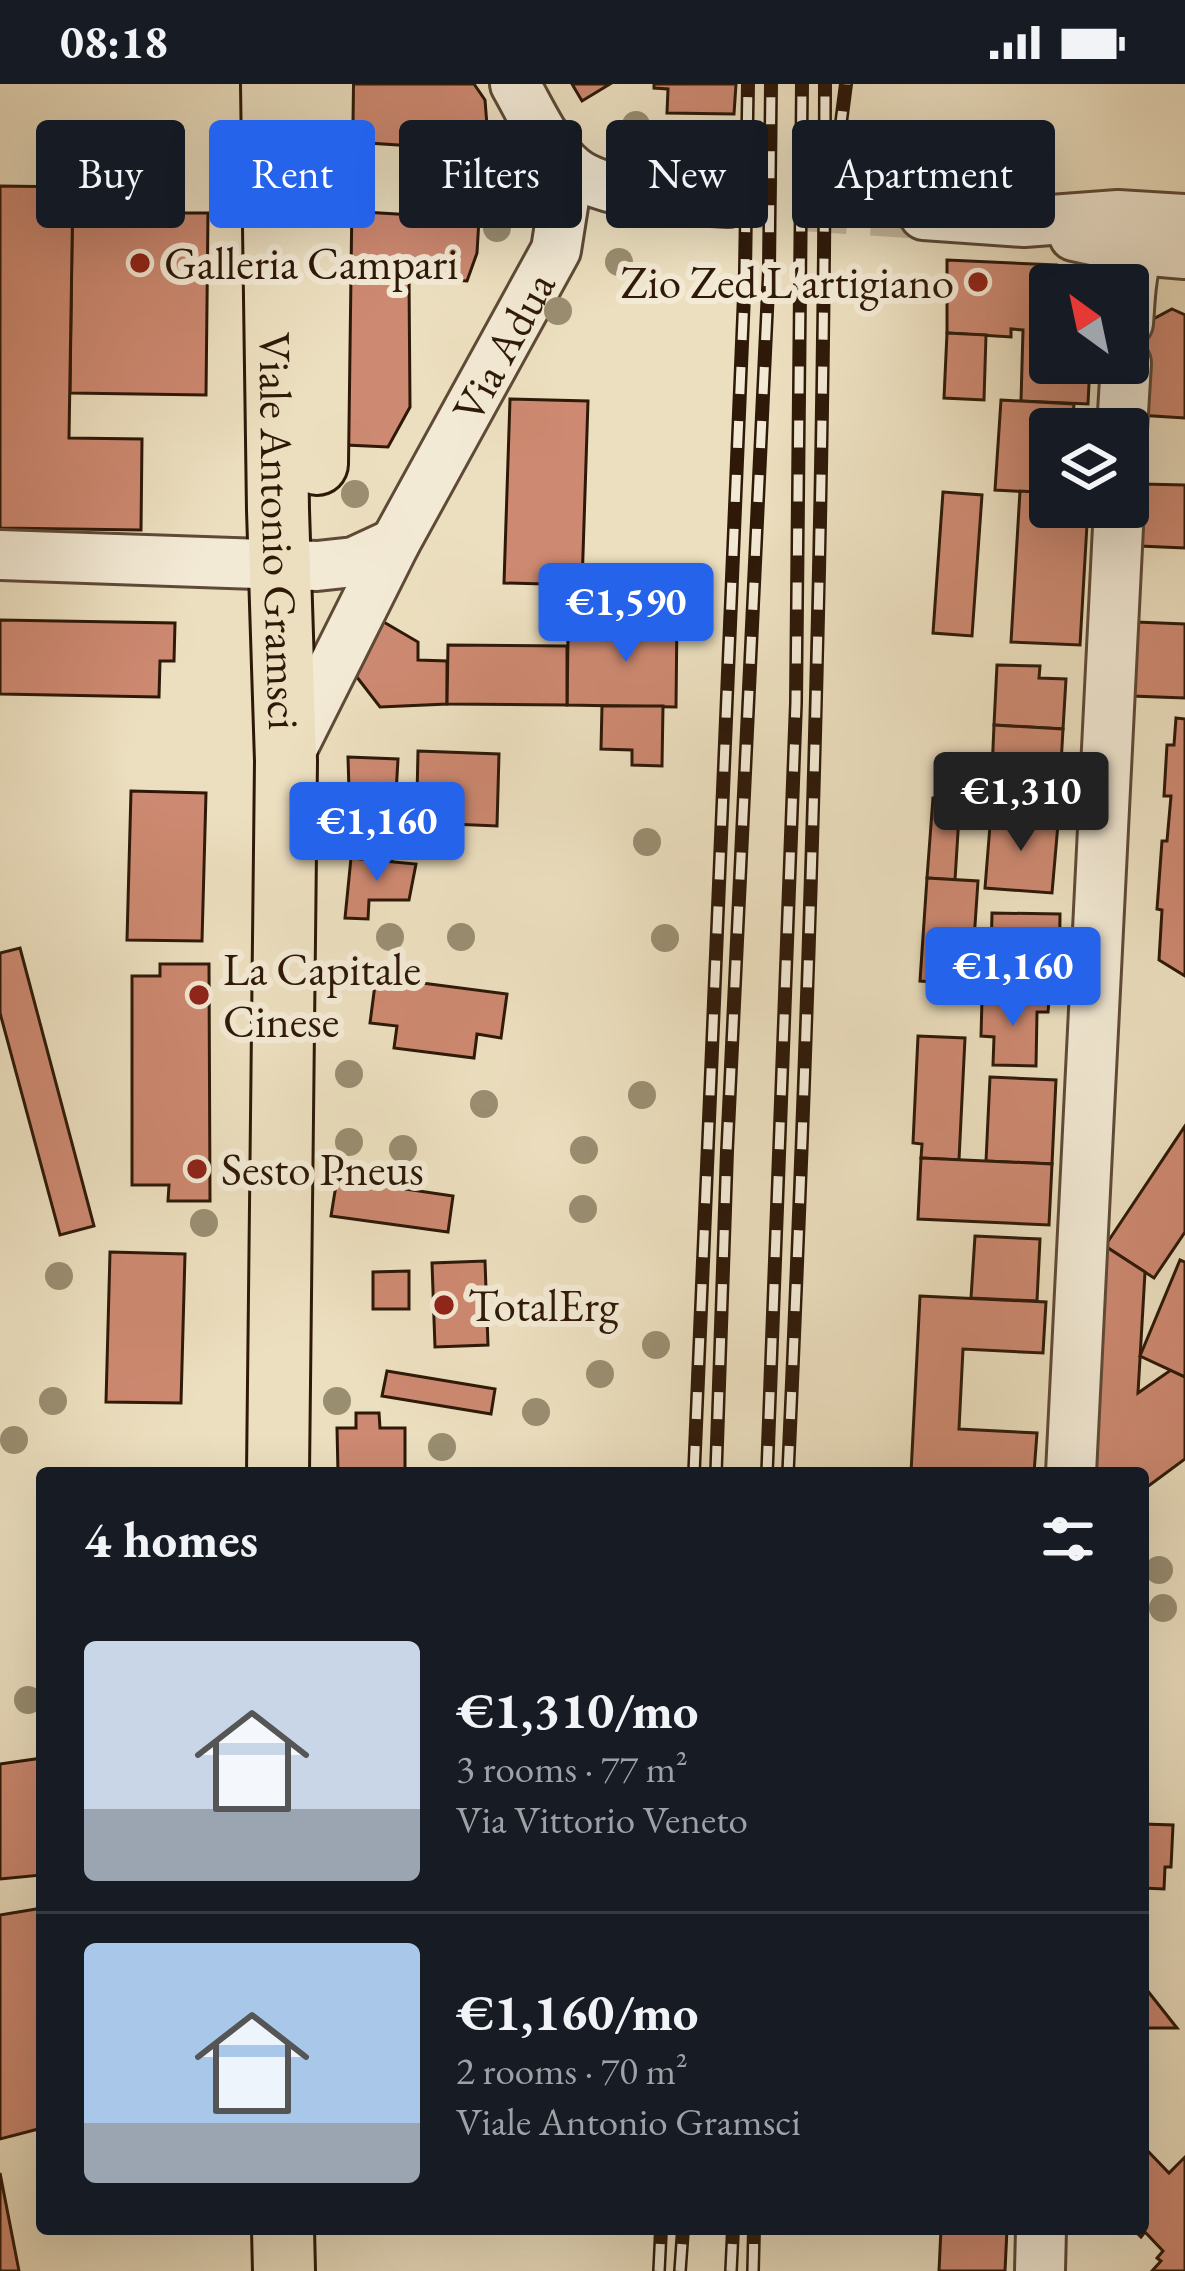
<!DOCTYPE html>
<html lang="en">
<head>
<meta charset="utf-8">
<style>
	:root { --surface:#171b24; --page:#242831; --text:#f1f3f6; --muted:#9ea1a6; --line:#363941; --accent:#2563eb }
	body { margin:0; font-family:"EB Garamond",serif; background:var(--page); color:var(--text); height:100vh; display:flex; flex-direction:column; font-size:45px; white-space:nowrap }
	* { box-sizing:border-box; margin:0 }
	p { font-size:39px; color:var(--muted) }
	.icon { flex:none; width:66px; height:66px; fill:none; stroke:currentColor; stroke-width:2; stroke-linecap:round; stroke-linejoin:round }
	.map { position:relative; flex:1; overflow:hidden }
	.details { position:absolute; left:36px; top:1383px; width:1113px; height:768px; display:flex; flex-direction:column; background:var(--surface); border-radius:12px; box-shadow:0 12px 48px #0002 }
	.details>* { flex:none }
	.banner { position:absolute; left:36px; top:36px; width:1113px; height:108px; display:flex; gap:24px }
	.needle { width:78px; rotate:327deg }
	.fabs { position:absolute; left:1029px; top:180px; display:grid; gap:24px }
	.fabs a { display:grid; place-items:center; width:120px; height:120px; border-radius:12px; background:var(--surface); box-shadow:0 12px 48px #0002; font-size:60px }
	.price { position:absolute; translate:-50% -102px; padding:0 27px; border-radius:12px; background:var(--accent); color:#fff; font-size:39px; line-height:78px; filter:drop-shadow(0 3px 6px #0008) }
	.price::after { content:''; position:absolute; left:50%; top:72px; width:36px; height:27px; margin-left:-18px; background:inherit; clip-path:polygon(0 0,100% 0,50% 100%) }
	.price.on { background:#222; color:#fff }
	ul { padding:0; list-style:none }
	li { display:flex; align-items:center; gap:36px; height:300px; padding:0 48px }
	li+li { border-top:3px solid var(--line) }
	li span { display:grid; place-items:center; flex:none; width:336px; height:240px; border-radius:12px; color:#555 }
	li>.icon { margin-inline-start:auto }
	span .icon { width:144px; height:144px; fill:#fffc; stroke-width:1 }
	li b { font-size:51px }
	h2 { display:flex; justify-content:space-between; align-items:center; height:144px; padding:0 48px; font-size:51px }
	.pill { padding:0 42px; border-radius:12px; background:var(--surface); box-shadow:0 12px 48px #0002; font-size:42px; line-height:108px }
	.pill.on { background:var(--accent); color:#fff }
	.status { display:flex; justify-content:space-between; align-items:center; height:84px; padding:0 60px; background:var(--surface); direction:ltr }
	.status svg { height:33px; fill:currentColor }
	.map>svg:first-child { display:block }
</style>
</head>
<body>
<div class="status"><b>08:18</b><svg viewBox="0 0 49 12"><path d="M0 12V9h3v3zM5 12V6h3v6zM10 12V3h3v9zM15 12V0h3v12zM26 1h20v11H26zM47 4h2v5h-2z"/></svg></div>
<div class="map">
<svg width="1185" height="2187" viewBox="0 0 1185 2187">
	<rect width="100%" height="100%" fill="#ecdfbf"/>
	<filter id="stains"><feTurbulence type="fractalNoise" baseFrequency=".00167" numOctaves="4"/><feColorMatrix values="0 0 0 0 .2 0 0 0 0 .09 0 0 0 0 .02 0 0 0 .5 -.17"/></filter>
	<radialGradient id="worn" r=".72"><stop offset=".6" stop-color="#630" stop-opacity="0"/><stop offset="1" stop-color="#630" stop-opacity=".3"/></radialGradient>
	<g fill="#cd8971" stroke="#2e1908" stroke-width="3">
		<polygon points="352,0 474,0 485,16 489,67 353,58"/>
		<polygon points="572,0 610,0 582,17"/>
		<polygon points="654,0 736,0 734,30 667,29 668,5 654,4"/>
		<polygon points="73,70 177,71 176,129 208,129 206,311 70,309"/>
		<polygon points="0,102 73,103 69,354 142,355 141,446 0,444"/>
		<polygon points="347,127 479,135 477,169 467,197 409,193 410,323 388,363 346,361"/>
		<polygon points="947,176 1057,181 1071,201 1050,201 1050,279 1090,279 1088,320 1021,317 1023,246 1011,245 1011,253 947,249"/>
		<polygon points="1172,225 1185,231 1185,334 1138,331 1144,240"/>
		<polygon points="947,249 986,251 984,316 944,314"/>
		<polygon points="510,315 588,317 582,501 504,499"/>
		<polygon points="1001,316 1074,320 1072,345 1050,345 1050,409 995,406"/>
		<polygon points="1142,400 1185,401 1185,464 1140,462"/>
		<polygon points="1020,407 1050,409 1050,423 1088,423 1080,561 1011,558"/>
		<polygon points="943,408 982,411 972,552 933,549"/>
		<polygon points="619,530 677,530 676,623 567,621 568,553 619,554"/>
		<polygon points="0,536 175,539 174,577 160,577 159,613 0,610"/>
		<polygon points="382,537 418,558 418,576 447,577 447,620 380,623 353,588"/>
		<polygon points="1136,538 1185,540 1185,614 1132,612"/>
		<polygon points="448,561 567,562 567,621 447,620"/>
		<polygon points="997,581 1040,582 1039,594 1066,595 1063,645 994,641"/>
		<polygon points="602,622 663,622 662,682 632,681 632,666 601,665"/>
		<polygon points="1176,634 1185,635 1185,892 1159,876 1162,826 1157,825 1162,757 1167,757 1171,712 1164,712 1167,661 1174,661"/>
		<polygon points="994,641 1063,645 1059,716 1005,714 1006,688 992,687"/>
		<polygon points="418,667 499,670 497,742 428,739 430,713 417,713"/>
		<polygon points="348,673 398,675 392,778 351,774"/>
		<polygon points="131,707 206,709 202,857 127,856"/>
		<polygon points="933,714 960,716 955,796 927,794"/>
		<polygon points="991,729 1026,732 1026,737 1058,740 1052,809 985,804"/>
		<polygon points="351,774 416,780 409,816 369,816 368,835 345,834"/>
		<polygon points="927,794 978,797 971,900 920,897"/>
		<polygon points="992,829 1060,830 1059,916 990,915"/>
		<polygon points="20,864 94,1142 60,1151 0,929 0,869"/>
		<polygon points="160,880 209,880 210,1117 168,1117 169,1101 132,1101 132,892 160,892"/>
		<polygon points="376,893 507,910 501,954 477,950 474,974 394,964 397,942 370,939"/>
		<polygon points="982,915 1049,916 1048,928 1037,928 1036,982 993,981 994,953 981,952"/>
		<polygon points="918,952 965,954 959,1076 921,1074 922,1060 913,1059"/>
		<polygon points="990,993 1056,996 1052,1080 986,1077"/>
		<polygon points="1185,1042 1185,1148 1154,1194 1105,1162"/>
		<polygon points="921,1074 1052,1080 1049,1141 918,1135"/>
		<polygon points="337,1095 453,1112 448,1148 331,1132"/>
		<polygon points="975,1152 1040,1155 1037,1217 971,1214"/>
		<polygon points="1105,1162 1145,1188 1138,1309 1171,1286 1185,1293 1185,1375 1143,1406 1143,1389 1096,1389"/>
		<polygon points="110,1168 185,1170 181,1319 106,1318"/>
		<polygon points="1180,1176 1185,1178 1185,1293 1140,1272"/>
		<polygon points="485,1177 488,1261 435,1263 432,1179"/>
		<polygon points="409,1187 409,1225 373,1225 373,1188"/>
		<polygon points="920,1212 1046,1218 1043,1269 963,1265 959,1345 1037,1349 1034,1389 911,1389"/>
		<polygon points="387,1287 495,1305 491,1330 382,1312"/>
		<polygon points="356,1329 379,1329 380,1344 405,1344 405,1389 338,1389 337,1344 356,1344"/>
		<polygon points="42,1674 42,1791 0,1795 0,1680"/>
		<polygon points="1143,1740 1173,1741 1171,1783 1165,1783 1164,1805 1143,1804"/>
		<polygon points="42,1824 42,2044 0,2055 0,1831"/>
		<polygon points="1143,1901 1177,1944 1143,1944"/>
		<polygon points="1143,2062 1169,2089 1185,2073 1185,2187 1152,2187 1161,2177 1157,2174 1163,2167 1145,2148 1141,2153 1133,2145 1143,2145"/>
		<polygon points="0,2089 19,2187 0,2187"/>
		<polygon points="941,2145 1007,2145 1005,2187 939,2187"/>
	</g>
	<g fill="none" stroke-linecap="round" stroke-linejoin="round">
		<polyline stroke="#c6b79a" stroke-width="48" stroke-dasharray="48 24" stroke-linecap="butt" points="728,118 924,131"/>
		<defs>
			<g id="minor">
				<path d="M515 0C531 28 547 65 572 86 602 111 689 116 728 118"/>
				<polyline points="924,131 1024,138 1118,131 1185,135"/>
				<polyline points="1074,152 1139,166 1185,170"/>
				<path d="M1128 239C1131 209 1128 158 1162 149"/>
				<polyline points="1122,345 1126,279"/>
				<polyline points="0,471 317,482 354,478 395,459"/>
				<path id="s1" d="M286 677 395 459 556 166 566 103 548 56"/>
				<polyline points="1071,1389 1119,423"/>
				<polyline points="1040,2187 1041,2145"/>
			</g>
			<g id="major">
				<path id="s2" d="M272 0 278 426 286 677 278 1389"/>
				<polyline points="317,380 322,0"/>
				<polyline points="283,2145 284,2187"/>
			</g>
		</defs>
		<use href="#minor" stroke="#5e4a36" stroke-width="54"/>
		<use href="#major" stroke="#2e1908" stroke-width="66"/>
		<use href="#minor" stroke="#f3ead5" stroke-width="48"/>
		<use href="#major" stroke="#ecdfbf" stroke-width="60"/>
		<defs>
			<g id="rail">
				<polyline points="839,54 846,0"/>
				<polyline points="694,1389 745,188 748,0"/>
				<polyline points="716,1389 727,1067 769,185 771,0"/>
				<polyline points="767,1389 796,619 802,0"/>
				<path d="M788 1389C809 926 824 463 825 0"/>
				<polyline points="659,2187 661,2145"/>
				<polyline points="680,2187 683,2145"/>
				<polyline points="731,2187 733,2145"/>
				<polyline points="753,2187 754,2145"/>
			</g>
		</defs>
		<use href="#rail" stroke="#2e1908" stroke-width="14"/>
		<use href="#rail" stroke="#f3ead5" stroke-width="9" stroke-dasharray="27" stroke-linecap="butt"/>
	</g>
	<g fill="#9a8e71">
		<circle cx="636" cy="41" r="14"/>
		<circle cx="497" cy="144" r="14"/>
		<circle cx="619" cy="178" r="14"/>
		<circle cx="558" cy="227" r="14"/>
		<circle cx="355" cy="410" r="14"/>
		<circle cx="647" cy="758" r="14"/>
		<circle cx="390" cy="853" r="14"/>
		<circle cx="461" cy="853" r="14"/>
		<circle cx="665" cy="854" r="14"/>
		<circle cx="349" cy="990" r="14"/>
		<circle cx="642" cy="1011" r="14"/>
		<circle cx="484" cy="1020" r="14"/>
		<circle cx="349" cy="1058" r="14"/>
		<circle cx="403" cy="1065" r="14"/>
		<circle cx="584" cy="1066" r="14"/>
		<circle cx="583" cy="1125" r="14"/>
		<circle cx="204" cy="1139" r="14"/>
		<circle cx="59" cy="1192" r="14"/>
		<circle cx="656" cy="1261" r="14"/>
		<circle cx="600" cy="1290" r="14"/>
		<circle cx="53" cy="1317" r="14"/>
		<circle cx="337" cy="1317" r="14"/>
		<circle cx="536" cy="1328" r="14"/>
		<circle cx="14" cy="1356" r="14"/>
		<circle cx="442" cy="1363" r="14"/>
		<circle cx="1159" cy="1486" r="14"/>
		<circle cx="1163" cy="1524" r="14"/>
		<circle cx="28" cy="1616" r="14"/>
	</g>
	<g fill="#8f2418" stroke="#f3ead5" stroke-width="4.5">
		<circle cx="140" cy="179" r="12"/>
		<circle cx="978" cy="198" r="12"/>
		<circle cx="199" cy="911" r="12"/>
		<circle cx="197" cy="1085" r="12"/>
		<circle cx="444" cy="1221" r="12"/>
	</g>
	<g text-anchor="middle" stroke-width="12" stroke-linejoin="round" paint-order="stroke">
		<g font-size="45" fill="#2e1908" stroke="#f3ead5" text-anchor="start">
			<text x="164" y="195">Galleria Campari</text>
			<text x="954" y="214" text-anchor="end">Zio Zed L'artigiano</text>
			<text x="223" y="901">La Capitale<tspan x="223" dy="52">Cinese</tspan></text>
			<text x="221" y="1101">Sesto Pneus</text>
			<text x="468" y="1237">TotalErg</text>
		</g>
		<g font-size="45" fill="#2e1908" stroke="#f3ead5">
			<text dy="16" stroke="none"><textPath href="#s1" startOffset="468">Via Adua</textPath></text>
			<text dy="16" stroke="none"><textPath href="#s2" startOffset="447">Viale Antonio Gramsci</textPath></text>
		</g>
	</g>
	<rect width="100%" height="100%" filter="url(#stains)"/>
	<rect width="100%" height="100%" fill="url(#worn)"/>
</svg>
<div class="fabs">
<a><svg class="needle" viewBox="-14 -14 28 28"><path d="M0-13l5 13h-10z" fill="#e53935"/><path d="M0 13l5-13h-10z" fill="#9ea1a6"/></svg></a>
<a><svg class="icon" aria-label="layers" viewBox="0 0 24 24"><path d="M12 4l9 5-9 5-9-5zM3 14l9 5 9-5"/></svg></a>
</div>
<b class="price" style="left:626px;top:581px">€1,590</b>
<b class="price on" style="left:1021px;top:770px">€1,310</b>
<b class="price" style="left:377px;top:800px">€1,160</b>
<b class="price" style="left:1013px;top:945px">€1,160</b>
<div class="banner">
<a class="pill">Buy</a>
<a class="pill on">Rent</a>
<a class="pill">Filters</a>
<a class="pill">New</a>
<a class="pill">Apartment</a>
</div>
<section class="details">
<h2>4 homes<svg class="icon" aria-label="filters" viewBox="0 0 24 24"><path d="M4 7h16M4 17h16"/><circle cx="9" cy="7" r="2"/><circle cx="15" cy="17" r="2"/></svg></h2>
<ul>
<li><span style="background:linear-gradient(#c9d6e8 70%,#9aa5b1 0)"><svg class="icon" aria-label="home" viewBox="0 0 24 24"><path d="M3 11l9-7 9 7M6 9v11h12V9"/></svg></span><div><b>€1,310/mo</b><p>3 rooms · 77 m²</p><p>Via Vittorio Veneto</p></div></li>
<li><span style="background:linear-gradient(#a9c7e8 75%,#9aa5b1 0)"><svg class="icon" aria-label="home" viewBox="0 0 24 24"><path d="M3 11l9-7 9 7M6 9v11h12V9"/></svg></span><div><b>€1,160/mo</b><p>2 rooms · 70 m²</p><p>Viale Antonio Gramsci</p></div></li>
</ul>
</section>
</div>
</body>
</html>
